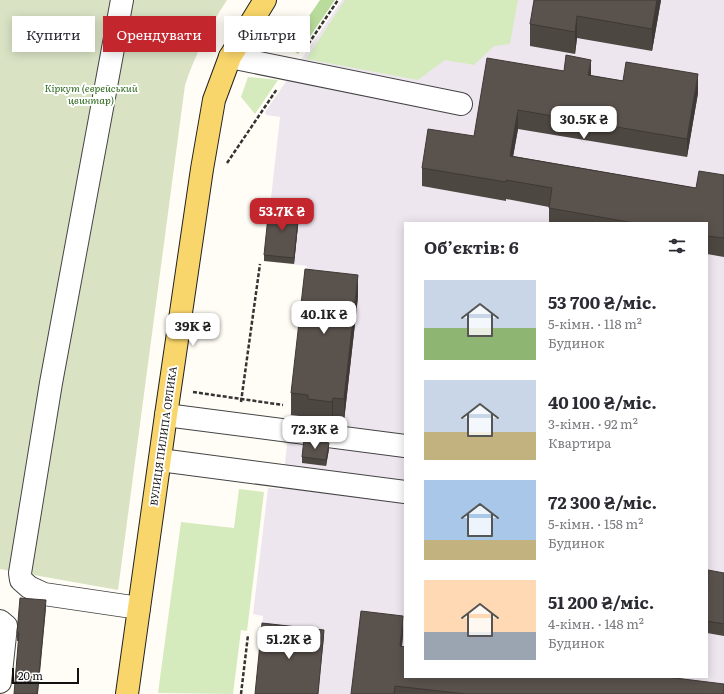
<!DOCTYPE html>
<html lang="uk">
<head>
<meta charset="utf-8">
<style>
	:root { --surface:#fff; --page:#f7f7f7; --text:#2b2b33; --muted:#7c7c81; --accent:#c4262e }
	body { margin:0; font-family:Literata,serif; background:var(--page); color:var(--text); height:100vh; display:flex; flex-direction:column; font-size:15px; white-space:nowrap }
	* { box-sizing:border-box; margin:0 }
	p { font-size:13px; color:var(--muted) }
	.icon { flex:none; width:22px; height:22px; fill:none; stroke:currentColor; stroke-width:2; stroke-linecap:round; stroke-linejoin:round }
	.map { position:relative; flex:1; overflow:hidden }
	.side { position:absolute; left:404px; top:222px; width:304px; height:456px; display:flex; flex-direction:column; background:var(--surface); border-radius:0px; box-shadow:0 2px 10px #0003 }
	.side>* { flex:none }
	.banner { position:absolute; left:12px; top:16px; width:332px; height:36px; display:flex; gap:8px }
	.scale { position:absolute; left:12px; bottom:10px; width:67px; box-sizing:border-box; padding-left:4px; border:2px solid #111; border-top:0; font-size:11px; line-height:14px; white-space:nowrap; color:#111; -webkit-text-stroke:3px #fff; paint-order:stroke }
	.price { position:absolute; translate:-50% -34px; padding:0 9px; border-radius:8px; background:#fff; color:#222; font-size:13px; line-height:26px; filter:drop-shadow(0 1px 2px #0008) }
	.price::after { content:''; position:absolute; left:50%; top:24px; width:12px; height:9px; margin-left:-6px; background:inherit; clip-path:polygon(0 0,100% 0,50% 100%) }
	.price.current { background:var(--accent); color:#fff }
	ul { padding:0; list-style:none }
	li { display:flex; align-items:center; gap:12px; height:100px; padding:0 20px }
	li span { display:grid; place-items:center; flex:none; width:112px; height:80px; border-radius:0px; color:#555 }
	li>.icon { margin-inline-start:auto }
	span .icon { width:48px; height:48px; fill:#fffc; stroke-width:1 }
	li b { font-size:17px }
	h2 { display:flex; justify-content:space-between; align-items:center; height:48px; padding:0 20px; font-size:17px }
	.chip { padding:0 14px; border-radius:0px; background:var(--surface); box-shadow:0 2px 10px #0003; font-size:14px; line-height:36px }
	.chip.current { background:var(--accent); color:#fff }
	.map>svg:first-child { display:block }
</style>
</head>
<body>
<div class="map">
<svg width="724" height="694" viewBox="0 0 724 694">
	<rect width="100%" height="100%" fill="#fffdf5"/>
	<path fill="#eee6ef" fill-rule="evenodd" d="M342 0H724V694H255L263 616 253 614 268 488 282 489 307 266 264 261 280 117 266 115 265 112ZM405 223H707V677H405Z"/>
	<g fill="#d5ebbd">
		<polygon points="345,0 518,0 510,44 494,46 474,65 445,60 418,80 306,59"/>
		<polygon points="248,77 278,80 255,114 241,97"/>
		<polygon points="239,489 264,492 247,631 241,630 233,694 158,693 181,522 234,528"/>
	</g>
	<polygon fill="#b9dc9c" points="320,0 335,0 298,54 288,47"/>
	<path fill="#d9e3c4" d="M0 0H227C209 27 195 55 185 85L118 590 0 569Z"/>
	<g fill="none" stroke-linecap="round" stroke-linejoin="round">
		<defs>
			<g id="minor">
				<polyline points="122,0 51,383 20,573 21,580 29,587 44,594 139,608"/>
				<polyline points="230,57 461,104"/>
				<polyline points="166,415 405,446"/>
				<polyline points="160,460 405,492"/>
				<polyline points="0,621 6,626 0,682"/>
			</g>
			<polyline id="major" points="127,694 166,415 202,169 214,100 230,57 265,0"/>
		</defs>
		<use href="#minor" stroke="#444" stroke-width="24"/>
		<use href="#major" stroke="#222" stroke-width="24"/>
		<g stroke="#333" stroke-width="2.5" stroke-dasharray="4 2" stroke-linecap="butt">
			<polyline points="305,49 338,0"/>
			<polyline points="227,163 277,89"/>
			<polyline points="193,392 283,405"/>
			<polyline points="241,402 260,264"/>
			<polyline points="241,694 248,635"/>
		</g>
		<use href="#minor" stroke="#fff" stroke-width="22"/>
		<use href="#major" stroke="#f9d66b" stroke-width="22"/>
	</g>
	<g fill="#4d4742">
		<polygon points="661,0 652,51 577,38 575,54 530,46 530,24"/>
		<polygon points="564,71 698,93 687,157 518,129 513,156 696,188 724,175 724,257 707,254 707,223 549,223 549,207 506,199 506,201 422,186 422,168 474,136"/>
		<polygon points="299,216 294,264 264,261 264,255"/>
		<polygon points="358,297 344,421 333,420 332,424 308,421 308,417 291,415 291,393"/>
		<polygon points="329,449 326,466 302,463 302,457"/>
		<polygon points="724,573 724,636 707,633 707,574"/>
		<polygon points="46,608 19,641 17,641 17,633"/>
		<polygon points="403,635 402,647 724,694 351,694"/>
	</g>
	<g fill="#3f3936">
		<polygon points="657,0 661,0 652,51 652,29"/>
		<polygon points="577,16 577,38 575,54 575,32"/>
		<polygon points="591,60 591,78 588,75"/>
		<polygon points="698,74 698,93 687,157 687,139"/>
		<polygon points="518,110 518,129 510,174 510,156"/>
		<polygon points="299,210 299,216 294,264 294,258"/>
		<polygon points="358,275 358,297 344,421 344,399"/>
		<polygon points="333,398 333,420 332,424 332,402"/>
		<polygon points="329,443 329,449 326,466 326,460"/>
		<polygon points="46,600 46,608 38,694 37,694"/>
		<polygon points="403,616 403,635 400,665 400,646"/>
		<polygon points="324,630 324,636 318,694"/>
	</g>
	<g fill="#5a524d" stroke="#3f3936">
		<polygon points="534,0 657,0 652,29 577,16 575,32 530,24"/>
		<polygon points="566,55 591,60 588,75 623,81 626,62 698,74 687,139 518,110 510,156 696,188 699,171 724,175 724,238 707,236 707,223 634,223 549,208 552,188 506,180 506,182 422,168 428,129 474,136 487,58 564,71"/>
		<polygon points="269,207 299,210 294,258 264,255"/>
		<polygon points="305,269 358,275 344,399 333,398 332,402 308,399 308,395 291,393"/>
		<polygon points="304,439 329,443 326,460 302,457"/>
		<polygon points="708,570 724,573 724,624 707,621"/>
		<polygon points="20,598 46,600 37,694 14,694 19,633 17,633"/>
		<polygon points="361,611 403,616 400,646 405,647 405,677 667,677 724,684 724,694 466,694 395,686 394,694 351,694"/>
		<polygon points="262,623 324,630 318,694 255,694"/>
	</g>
	<g text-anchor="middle" stroke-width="4" stroke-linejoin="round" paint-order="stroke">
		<g font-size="10" font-style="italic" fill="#2f6b1f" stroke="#fff">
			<text x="91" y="92">Кіркут (єврейський<tspan x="91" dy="12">цвинтар)</tspan></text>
		</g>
		<g font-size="10" fill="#111" stroke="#fff">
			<text transform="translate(163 436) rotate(-82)" y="4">ВУЛИЦЯ ПИЛИПА ОРЛИКА</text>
		</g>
	</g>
</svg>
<div class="scale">20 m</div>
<b class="price" style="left:584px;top:140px">30.5K ₴</b>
<b class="price current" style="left:282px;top:232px">53.7K ₴</b>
<b class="price" style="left:324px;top:335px">40.1K ₴</b>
<b class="price" style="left:193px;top:347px">39K ₴</b>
<b class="price" style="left:315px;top:450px">72.3K ₴</b>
<b class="price" style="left:289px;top:660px">51.2K ₴</b>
<div class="banner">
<a class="chip">Купити</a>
<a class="chip current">Орендувати</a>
<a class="chip">Фільтри</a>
</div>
<section class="side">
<h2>Об’єктів: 6<svg class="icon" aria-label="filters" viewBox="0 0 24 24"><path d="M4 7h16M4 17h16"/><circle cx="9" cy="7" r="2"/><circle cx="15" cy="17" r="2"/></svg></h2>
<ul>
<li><span style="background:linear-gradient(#c9d6e8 60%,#8fb573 0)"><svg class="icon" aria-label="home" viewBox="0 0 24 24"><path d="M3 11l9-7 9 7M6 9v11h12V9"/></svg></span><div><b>53 700 ₴/міс.</b><p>5-кімн. · 118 m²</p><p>Будинок</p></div></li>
<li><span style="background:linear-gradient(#c9d6e8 65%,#c2b280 0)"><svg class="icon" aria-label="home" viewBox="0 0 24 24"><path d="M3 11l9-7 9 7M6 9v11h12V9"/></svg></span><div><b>40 100 ₴/міс.</b><p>3-кімн. · 92 m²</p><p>Квартира</p></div></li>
<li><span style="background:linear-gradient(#a9c7e8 75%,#c2b280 0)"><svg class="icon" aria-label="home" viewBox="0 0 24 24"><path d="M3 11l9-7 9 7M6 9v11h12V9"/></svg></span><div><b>72 300 ₴/міс.</b><p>5-кімн. · 158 m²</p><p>Будинок</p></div></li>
<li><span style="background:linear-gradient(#ffd9b3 65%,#9aa5b1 0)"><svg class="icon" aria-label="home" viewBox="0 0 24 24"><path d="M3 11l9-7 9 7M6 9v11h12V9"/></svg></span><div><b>51 200 ₴/міс.</b><p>4-кімн. · 148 m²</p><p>Будинок</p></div></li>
</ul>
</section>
</div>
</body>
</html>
